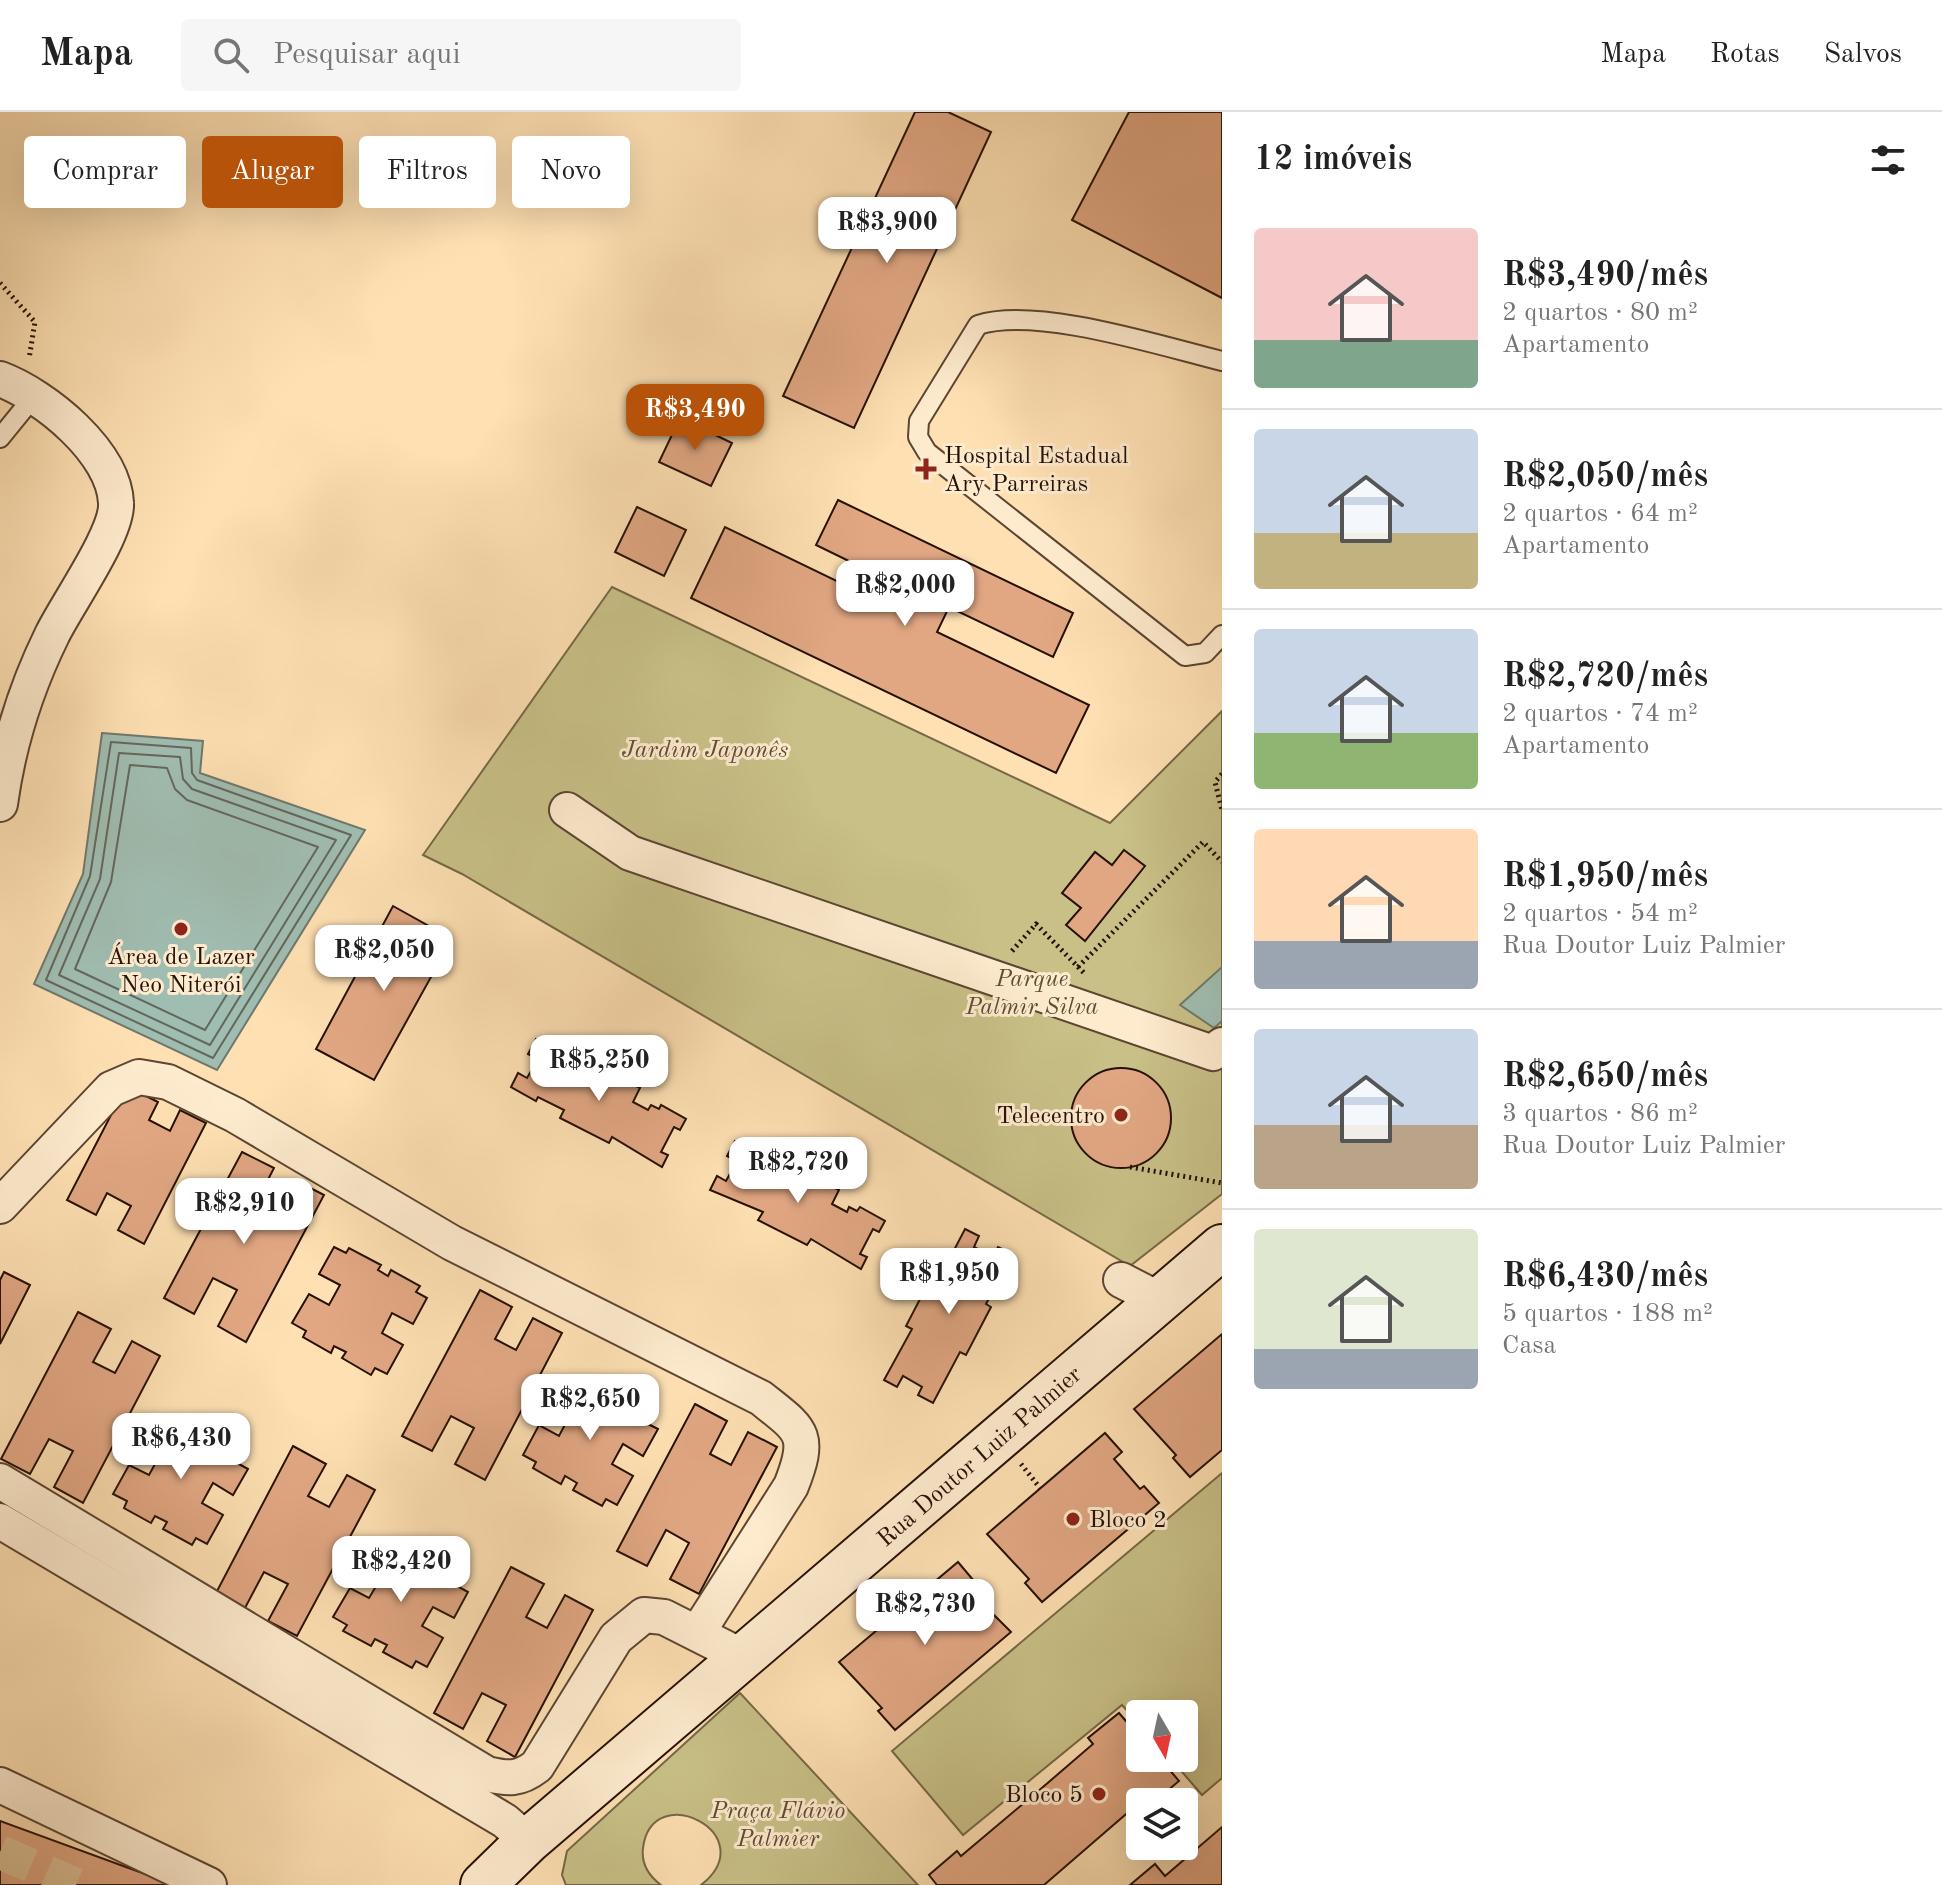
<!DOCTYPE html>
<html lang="pt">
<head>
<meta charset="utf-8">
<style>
	:root { --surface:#fff; --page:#f6f6f6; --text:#222; --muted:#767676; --line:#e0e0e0; --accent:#b45309 }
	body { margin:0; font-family:"Old Standard TT",serif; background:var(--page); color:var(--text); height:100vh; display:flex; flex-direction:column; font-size:30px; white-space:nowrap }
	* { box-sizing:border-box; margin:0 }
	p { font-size:26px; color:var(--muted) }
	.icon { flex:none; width:44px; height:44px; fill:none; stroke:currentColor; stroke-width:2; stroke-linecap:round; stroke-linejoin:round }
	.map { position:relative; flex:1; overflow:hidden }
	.panel { display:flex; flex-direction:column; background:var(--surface); width:720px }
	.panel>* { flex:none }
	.top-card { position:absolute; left:24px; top:24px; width:760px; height:72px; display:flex; gap:16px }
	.needle { width:52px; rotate:171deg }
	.buttons { position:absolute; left:1126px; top:1588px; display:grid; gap:16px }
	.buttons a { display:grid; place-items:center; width:72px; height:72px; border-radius:8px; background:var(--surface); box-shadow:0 8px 32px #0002; font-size:40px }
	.price { position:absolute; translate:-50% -68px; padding:0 18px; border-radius:16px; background:#fff; color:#222; font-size:26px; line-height:52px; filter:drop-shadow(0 2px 4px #0008) }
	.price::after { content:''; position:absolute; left:50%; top:48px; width:24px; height:18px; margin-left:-12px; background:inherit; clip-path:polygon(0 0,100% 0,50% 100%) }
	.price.selected { background:var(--accent); color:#fff }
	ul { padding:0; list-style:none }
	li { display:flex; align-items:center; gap:24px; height:200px; padding:0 32px }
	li+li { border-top:2px solid var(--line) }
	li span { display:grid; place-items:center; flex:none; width:224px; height:160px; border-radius:8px; color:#555 }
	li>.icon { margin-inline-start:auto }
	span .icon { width:96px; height:96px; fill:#fffc; stroke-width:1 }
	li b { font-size:34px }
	h2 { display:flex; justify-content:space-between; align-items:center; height:96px; padding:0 32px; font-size:34px }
	.pill { padding:0 28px; border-radius:8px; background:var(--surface); box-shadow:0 8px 32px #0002; font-size:28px; line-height:72px }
	.pill.selected { background:var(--accent); color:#fff }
	header { display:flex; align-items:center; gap:48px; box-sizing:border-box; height:112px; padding:0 40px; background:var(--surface); border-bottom:2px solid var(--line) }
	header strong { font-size:38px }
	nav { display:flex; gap:44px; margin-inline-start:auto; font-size:28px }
	.search { width:560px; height:72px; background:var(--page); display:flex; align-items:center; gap:20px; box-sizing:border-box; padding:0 28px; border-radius:8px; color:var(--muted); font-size:30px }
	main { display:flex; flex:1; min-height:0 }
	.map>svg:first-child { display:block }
</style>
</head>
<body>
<header>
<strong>Mapa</strong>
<div class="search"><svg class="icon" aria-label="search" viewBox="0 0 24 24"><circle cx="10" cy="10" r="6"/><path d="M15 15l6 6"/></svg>Pesquisar aqui</div>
<nav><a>Mapa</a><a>Rotas</a><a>Salvos</a></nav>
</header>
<main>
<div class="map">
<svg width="1222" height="1773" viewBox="0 0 1222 1773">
	<rect width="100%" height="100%" fill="#fee0b3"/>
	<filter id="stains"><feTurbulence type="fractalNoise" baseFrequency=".0025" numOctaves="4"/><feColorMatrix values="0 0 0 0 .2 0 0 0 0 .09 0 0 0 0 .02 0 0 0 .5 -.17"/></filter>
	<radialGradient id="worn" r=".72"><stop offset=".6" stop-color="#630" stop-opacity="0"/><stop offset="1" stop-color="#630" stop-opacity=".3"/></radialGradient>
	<g fill="#c8c087" stroke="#776847" stroke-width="2">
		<polygon points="612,475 1110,711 1222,599 1222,1082 1130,1154 462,762 423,743"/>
		<polygon points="1222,1361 1222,1666 1202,1683 1170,1646 1184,1646 1184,1602 1140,1602 1140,1613 1122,1593 963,1723 892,1639"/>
		<path d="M740 1581 918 1773H701C765 1723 652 1665 643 1736 641 1752 649 1764 661 1773H566L562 1763 567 1739Z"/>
	</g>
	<g fill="#a0bdb1" stroke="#6f786d" stroke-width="2">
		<polygon points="102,621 203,629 200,661 365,718 217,958 34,872 83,762"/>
		<polygon points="1222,855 1222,909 1214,916 1180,893"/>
	</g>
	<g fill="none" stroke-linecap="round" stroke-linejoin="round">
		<g stroke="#63675c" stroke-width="2">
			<polygon points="111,630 191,636 192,661 197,668 351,723 213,946 46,868 90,764"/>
			<polygon points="119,641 180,645 183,667 192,677 336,728 210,933 59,863 100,767"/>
			<polygon points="130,653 167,656 175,677 187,688 318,735 205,918 75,857 111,770"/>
		</g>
	</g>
	<g fill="#e1a783" stroke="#261107" stroke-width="2">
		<polygon points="915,0 948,0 991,20 854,316 783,284"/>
		<polygon points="1129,0 1222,0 1222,186 1072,108"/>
		<polygon points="680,306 732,331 711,374 659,350"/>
		<polygon points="838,388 1073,501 1053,545 949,495 937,520 1089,593 1056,661 691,486 725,415 884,492 894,471 816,433"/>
		<polygon points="637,395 686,418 664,464 615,440"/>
		<polygon points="1124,738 1145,754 1085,829 1066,813 1081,796 1062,781 1095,740 1112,753"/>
		<polygon points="393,794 452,827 374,968 316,937"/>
		<polygon points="536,927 586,958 590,949 640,976 633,990 648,998 651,993 659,997 661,993 686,1007 680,1018 674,1015 661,1040 668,1043 662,1055 612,1025 609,1031 560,1006 564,998 538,985 536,989 511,975 518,961 527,966 538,947 528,942"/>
		<circle cx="1121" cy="1006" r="50"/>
		<polygon points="126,974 158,990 149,1008 170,1019 180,998 206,1011 144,1132 118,1118 131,1094 107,1081 96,1103 67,1088"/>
		<polygon points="735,1029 784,1060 789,1052 839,1078 832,1092 847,1100 849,1095 857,1099 860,1095 885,1109 879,1120 873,1117 860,1142 867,1145 861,1157 811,1127 807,1133 758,1108 763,1100 710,1078 717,1064 726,1069 737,1049 727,1044"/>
		<polygon points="242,1040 274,1056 257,1089 278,1100 295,1068 324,1083 246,1230 218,1214 237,1178 213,1166 194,1202 164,1186"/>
		<polygon points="965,1117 979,1124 974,1135 993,1145 998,1135 1013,1142 986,1192 991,1195 966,1243 960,1240 933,1291 918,1283 922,1275 903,1264 897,1275 884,1268 912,1217 906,1214 933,1162 940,1165"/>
		<polygon points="334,1135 346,1141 349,1136 381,1153 378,1158 388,1164 391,1158 420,1174 416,1180 427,1186 413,1212 392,1201 382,1221 403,1233 387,1262 375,1256 371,1263 342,1246 346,1240 334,1234 331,1241 303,1225 306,1219 292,1211 309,1182 329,1193 340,1173 319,1162"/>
		<polygon points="4,1160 30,1173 0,1232 0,1168"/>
		<polygon points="480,1178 512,1195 495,1227 516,1238 533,1206 562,1221 485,1368 455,1352 474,1316 451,1304 432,1339 402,1324"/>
		<polygon points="78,1200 111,1217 93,1250 115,1261 132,1229 160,1244 83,1391 54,1375 73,1339 49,1327 30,1362 1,1347"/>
		<polygon points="1222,1222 1222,1338 1190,1365 1173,1346 1176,1343 1134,1297"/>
		<polygon points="564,1266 576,1273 579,1267 612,1284 609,1290 618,1295 621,1289 650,1305 646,1311 658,1317 643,1344 623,1332 612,1352 633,1364 617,1393 606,1387 602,1394 573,1378 577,1371 565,1364 561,1372 533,1356 536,1350 523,1343 539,1313 559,1324 570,1303 550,1293"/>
		<polygon points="695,1292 727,1309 710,1342 731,1353 748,1320 777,1335 699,1482 670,1467 689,1431 666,1418 647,1454 617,1439"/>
		<polygon points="155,1306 166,1312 170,1306 202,1324 199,1329 208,1334 211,1329 240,1344 237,1351 248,1357 233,1383 213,1371 202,1391 223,1403 207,1432 196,1426 192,1433 163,1417 167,1410 155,1404 151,1411 124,1396 127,1389 113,1382 129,1353 149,1363 160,1343 140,1332"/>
		<polygon points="1105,1321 1122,1340 1114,1347 1140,1377 1144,1374 1159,1391 1042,1490 1025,1471 1029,1467 987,1422"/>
		<polygon points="293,1334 326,1352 308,1384 329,1395 347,1363 375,1378 297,1524 268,1509 288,1472 264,1460 245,1496 216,1481"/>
		<polygon points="375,1429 386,1435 390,1429 422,1447 419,1452 429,1457 432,1452 460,1467 457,1474 468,1480 454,1506 433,1495 422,1514 443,1526 427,1555 416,1549 412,1556 383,1540 387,1533 375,1527 371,1534 343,1519 347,1513 333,1505 350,1476 369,1486 381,1466 360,1455"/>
		<polygon points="958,1450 974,1469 967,1476 1011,1520 895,1618 878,1599 882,1596 839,1550"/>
		<polygon points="511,1455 544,1472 526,1505 547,1516 565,1483 593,1498 515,1645 487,1629 506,1593 482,1581 463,1617 434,1601"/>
		<polygon points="1119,1601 1138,1623 1133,1628 1140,1637 1140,1646 1148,1646 1155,1655 1162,1649 1179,1669 1154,1690 1140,1690 1044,1773 937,1773 929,1763 957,1739 961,1744 1043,1675 1093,1632 1088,1626"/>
		<polygon points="0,1709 175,1773 0,1773"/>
		<polygon points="1222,1715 1222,1773 1130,1773 1155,1752 1165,1764"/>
	</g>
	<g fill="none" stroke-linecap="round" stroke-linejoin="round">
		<polyline stroke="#dec199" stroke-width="34" stroke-dasharray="34 17" stroke-linecap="butt" points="0,1740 76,1773"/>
		<defs>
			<g id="service">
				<path d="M1222 249C1161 234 1036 194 978 213L919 309 918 325 927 340 1185 544 1205 541 1222 523"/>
				<polyline points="0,326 35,283"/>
			</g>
			<g id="minor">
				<path d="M0 267C45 284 114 340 116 391 118 421 67 492 52 523 26 576 8 633 0 692"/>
				<polyline points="567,698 630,741 1213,941 1222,933"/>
				<path d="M0 1094 111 977 139 965 168 970 235 1003 452 1131 761 1286C801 1318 812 1321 791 1374L698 1520"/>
				<polyline points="1121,1168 1160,1188"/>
				<path d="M0 1369 487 1662C508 1667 519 1668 537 1654L616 1526 644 1503 664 1505 745 1546"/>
				<polyline points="0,1409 505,1709 528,1729"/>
				<polyline points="0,1673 209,1773"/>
			</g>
			<polyline id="secondary" points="483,1773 528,1729 1222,1135"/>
		</defs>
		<use href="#service" stroke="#5c4532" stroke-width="22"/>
		<use href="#minor" stroke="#5c4532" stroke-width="38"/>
		<use href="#secondary" stroke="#261107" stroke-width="48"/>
		<g stroke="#261107" stroke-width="5" stroke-dasharray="2 4" stroke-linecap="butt">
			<polyline points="0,171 35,210 29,247"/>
			<polyline points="1222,662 1215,670 1222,698"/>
			<polyline points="1012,839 1036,812 1085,862"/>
			<polyline points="1078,855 1203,730 1222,750"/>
			<polyline points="1130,1055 1222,1071"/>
			<polyline points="1021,1352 1040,1376"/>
		</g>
		<use href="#service" stroke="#feebce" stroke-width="18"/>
		<use href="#minor" stroke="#feebce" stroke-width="34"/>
		<use href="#secondary" stroke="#feebce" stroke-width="44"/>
	</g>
	<g fill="#8f2418" stroke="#feebce" stroke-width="3">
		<path d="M922 345h8v8h8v8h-8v8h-8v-8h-8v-8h8z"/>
		<circle cx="181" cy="817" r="8"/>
		<circle cx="1121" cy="1003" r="8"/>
		<circle cx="1073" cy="1407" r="8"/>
		<circle cx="1099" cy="1682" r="8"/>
	</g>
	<g text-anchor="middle" stroke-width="6" stroke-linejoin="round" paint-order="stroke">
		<g font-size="24" fill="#261107" stroke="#feebce" text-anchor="start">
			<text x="944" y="351">Hospital Estadual<tspan x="944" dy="28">Ary Parreiras</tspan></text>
			<text x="181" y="852" text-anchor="middle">Área de Lazer<tspan x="181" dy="28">Neo Niterói</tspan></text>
			<text x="1105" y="1011" text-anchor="end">Telecentro</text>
			<text x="1089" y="1415">Bloco 2</text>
			<text x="1083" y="1690" text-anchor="end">Bloco 5</text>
		</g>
		<g font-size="24" font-style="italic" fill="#5f4e34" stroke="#feebce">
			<text x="705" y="645">Jardim Japonês</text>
			<text x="1032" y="874">Parque<tspan x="1032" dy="28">Palmir Silva</tspan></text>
			<text x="778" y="1706">Praça Flávio<tspan x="778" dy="28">Palmier</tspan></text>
		</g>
		<g font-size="24" fill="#261107" stroke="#feebce">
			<text transform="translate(979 1344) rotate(-41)" y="8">Rua Doutor Luiz Palmier</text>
		</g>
	</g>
	<rect width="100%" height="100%" filter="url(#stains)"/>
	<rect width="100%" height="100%" fill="url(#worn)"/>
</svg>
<div class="buttons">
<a><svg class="needle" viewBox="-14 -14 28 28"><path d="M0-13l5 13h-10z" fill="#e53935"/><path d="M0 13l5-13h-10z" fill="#767676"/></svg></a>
<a><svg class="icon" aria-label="layers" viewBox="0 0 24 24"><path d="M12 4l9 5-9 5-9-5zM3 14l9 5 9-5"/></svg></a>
</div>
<b class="price" style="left:887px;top:153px">R$3,900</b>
<b class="price selected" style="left:695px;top:340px">R$3,490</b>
<b class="price" style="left:905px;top:516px">R$2,000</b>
<b class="price" style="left:384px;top:881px">R$2,050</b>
<b class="price" style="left:599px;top:991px">R$5,250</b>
<b class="price" style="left:798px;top:1093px">R$2,720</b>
<b class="price" style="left:244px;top:1134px">R$2,910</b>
<b class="price" style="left:949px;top:1204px">R$1,950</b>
<b class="price" style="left:590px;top:1330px">R$2,650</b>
<b class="price" style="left:181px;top:1369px">R$6,430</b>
<b class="price" style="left:401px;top:1492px">R$2,420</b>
<b class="price" style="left:925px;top:1535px">R$2,730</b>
<div class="top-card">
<a class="pill">Comprar</a>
<a class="pill selected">Alugar</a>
<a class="pill">Filtros</a>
<a class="pill">Novo</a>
</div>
</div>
<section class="panel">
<h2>12 imóveis<svg class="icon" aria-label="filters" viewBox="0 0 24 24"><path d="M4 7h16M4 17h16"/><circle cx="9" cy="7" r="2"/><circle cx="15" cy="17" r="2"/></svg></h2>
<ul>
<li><span style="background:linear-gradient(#f6c9c9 70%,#7fa58c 0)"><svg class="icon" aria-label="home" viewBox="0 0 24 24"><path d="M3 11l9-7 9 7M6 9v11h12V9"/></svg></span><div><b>R$3,490/mês</b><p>2 quartos · 80 m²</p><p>Apartamento</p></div></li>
<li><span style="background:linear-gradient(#c9d6e8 65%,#c2b280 0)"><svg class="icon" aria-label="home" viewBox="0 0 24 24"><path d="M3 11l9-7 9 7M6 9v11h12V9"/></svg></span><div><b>R$2,050/mês</b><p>2 quartos · 64 m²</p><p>Apartamento</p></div></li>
<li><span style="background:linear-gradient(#c9d6e8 65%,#8fb573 0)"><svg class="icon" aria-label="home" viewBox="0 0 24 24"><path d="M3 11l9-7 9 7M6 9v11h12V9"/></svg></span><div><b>R$2,720/mês</b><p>2 quartos · 74 m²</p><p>Apartamento</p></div></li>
<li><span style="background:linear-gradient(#ffd9b3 70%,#9aa5b1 0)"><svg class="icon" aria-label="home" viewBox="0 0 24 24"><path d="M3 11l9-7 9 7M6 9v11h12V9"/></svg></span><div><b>R$1,950/mês</b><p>2 quartos · 54 m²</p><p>Rua Doutor Luiz Palmier</p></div></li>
<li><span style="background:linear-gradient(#c9d6e8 60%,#b9a48a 0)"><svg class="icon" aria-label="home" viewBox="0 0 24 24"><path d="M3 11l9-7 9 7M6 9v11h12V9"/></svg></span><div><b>R$2,650/mês</b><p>3 quartos · 86 m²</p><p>Rua Doutor Luiz Palmier</p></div></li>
<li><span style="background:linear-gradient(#dfe7d0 75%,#9aa5b1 0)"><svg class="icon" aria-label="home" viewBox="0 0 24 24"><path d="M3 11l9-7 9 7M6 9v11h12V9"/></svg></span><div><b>R$6,430/mês</b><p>5 quartos · 188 m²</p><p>Casa</p></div></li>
</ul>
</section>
</main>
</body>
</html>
